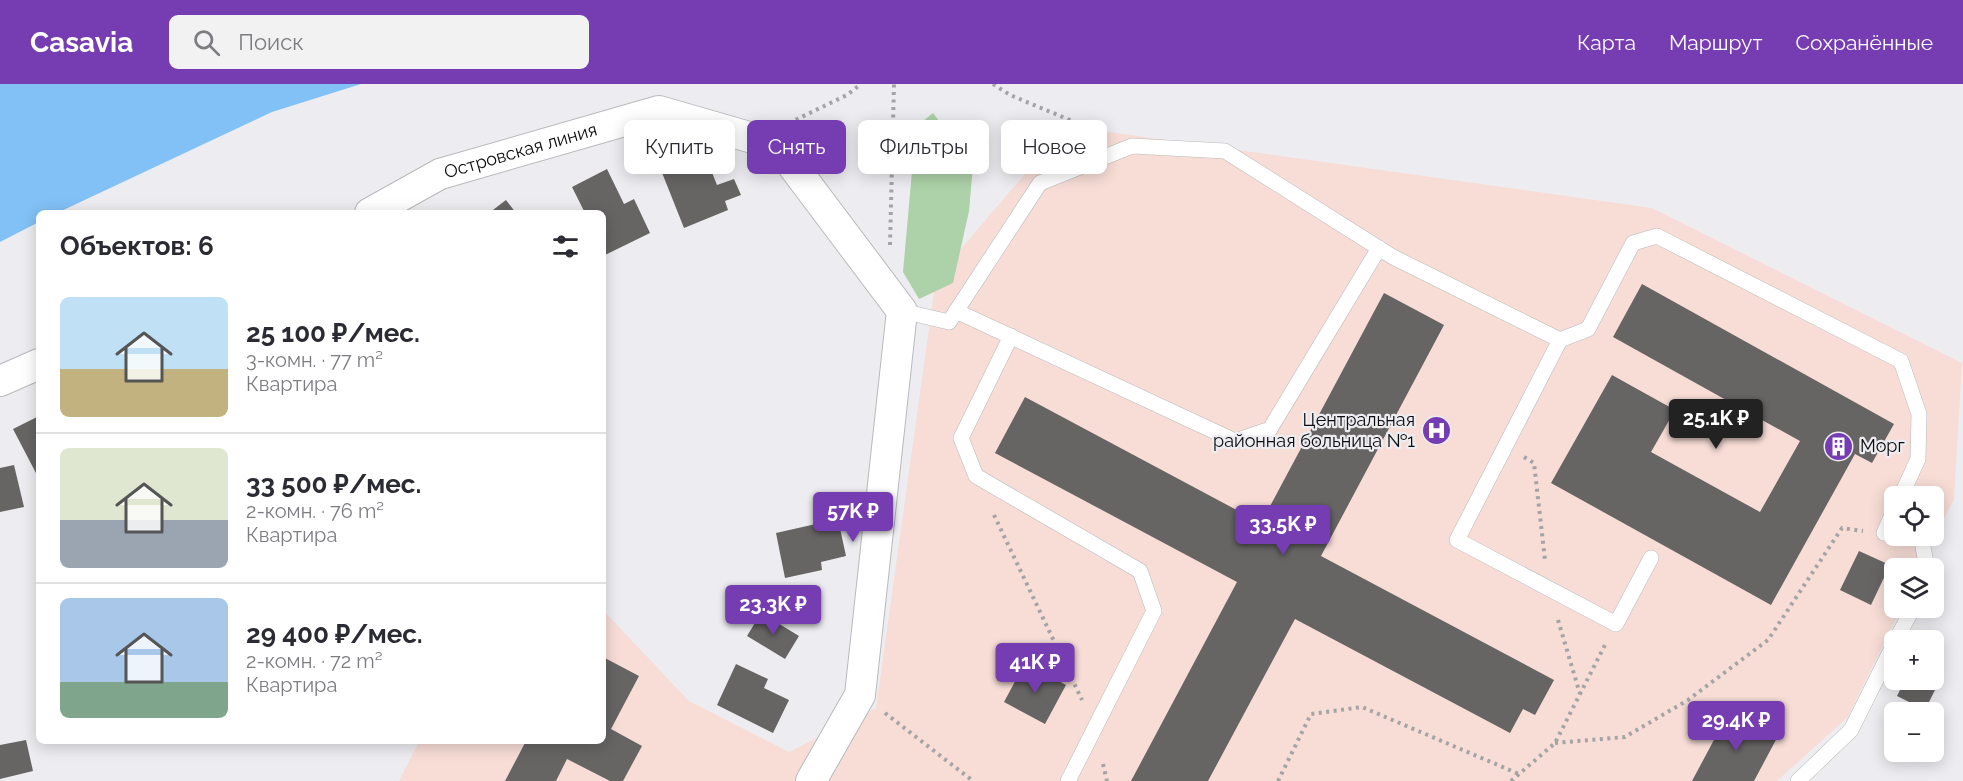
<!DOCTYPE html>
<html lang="ru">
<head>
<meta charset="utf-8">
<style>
	:root { --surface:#fff; --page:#f2f2f3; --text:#2b2b33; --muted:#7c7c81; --line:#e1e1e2; --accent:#763db3 }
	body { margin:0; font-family:Raleway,sans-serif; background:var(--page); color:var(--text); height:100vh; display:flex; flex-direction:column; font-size:22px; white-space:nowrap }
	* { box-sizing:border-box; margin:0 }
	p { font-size:20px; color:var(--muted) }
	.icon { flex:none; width:33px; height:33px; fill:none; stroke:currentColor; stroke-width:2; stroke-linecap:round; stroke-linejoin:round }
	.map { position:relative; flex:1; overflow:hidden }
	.drawer { position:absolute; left:36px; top:126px; width:570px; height:534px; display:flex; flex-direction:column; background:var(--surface); border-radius:9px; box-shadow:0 3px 15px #0003 }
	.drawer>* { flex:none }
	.guide { position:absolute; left:624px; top:36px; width:570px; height:54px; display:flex; gap:12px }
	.fabs { position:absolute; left:1884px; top:402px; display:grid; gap:12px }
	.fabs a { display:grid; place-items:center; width:60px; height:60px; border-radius:9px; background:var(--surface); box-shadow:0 3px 15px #0003; font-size:30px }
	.price { position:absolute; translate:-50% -51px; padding:0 14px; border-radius:6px; background:var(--accent); color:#fff; font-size:20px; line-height:39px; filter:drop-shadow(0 2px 3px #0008) }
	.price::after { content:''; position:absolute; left:50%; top:36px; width:18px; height:14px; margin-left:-9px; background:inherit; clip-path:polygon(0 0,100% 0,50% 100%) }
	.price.current { background:#222; color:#fff }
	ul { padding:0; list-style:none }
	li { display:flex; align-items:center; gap:18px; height:150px; padding:0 24px }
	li+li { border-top:2px solid var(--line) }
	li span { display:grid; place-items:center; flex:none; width:168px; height:120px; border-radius:9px; color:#555 }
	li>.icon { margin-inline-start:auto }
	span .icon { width:72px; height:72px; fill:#fffc; stroke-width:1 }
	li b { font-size:26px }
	h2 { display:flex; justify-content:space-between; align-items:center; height:72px; padding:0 24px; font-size:26px }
	.tag { padding:0 21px; border-radius:9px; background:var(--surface); box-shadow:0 3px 15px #0003; font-size:21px; line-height:54px }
	.tag.current { background:var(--accent); color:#fff }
	header { display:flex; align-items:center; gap:36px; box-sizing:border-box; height:84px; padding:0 30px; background:var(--accent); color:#fff }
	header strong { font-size:28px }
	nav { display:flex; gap:33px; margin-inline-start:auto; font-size:21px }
	.search { width:420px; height:54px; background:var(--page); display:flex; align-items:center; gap:15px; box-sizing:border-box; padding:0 21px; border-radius:9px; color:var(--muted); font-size:22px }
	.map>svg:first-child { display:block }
</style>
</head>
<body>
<header>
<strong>Casavia</strong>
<div class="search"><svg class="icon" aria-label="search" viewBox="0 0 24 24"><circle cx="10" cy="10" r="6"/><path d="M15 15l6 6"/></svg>Поиск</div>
<nav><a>Карта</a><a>Маршрут</a><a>Сохранённые</a></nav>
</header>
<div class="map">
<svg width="1963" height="697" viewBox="0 0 1963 697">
	<rect width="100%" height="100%" fill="#ededf1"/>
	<path fill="#f7ddd6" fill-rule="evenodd" d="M1066 42 1652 124 1962 279 1954 415 1920 484H1894V524H1901L1848 633 1777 697H399L419 657H603V526L689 617 789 668 876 624 936 194ZM1894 412H1934V452H1894Z"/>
	<polygon fill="#add1a8" points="933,29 973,81 969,127 953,199 919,215 903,188 916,43"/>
	<polygon fill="#82c1f5" points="0,0 361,0 272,28 57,129 39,129 39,138 0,158"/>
	<g fill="#676464">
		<polygon points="696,48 717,101 734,95 741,111 725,117 728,126 684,144 653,66"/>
		<polygon points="607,85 624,120 634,115 650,149 605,171 603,129 585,129 572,103"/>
		<polygon points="506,116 516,129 489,129"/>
		<polygon points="1642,200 1894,340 1872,379 1855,370 1771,521 1551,399 1612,291 1675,326 1651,368 1760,428 1800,357 1613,253"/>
		<polygon points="1384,209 1444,241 1321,472 1554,596 1535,631 1523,625 1510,649 1295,535 1208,697 1131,697 1237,498 995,369 1025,313 1261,439"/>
		<polygon points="39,332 39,390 37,391 13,345"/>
		<polygon points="14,381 24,423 0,428 0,384"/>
		<polygon points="838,435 846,472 821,478 822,486 785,494 776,449"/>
		<polygon points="1859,467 1890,481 1871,521 1840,506"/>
		<polygon points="761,529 799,552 785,575 747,552"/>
		<polygon points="603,573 639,592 611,645 642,662 623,697 610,697 567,675 556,697 505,697 526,657 603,657"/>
		<polygon points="1025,579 1066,601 1045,640 1004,618"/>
		<polygon points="736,580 768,595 764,604 789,616 773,649 717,621"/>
		<polygon points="1934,592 1940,596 1925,626 1897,612 1905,596 1934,596"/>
		<polygon points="1730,626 1778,652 1754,697 1692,697"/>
		<polygon points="26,656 33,687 0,695 0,661"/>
	</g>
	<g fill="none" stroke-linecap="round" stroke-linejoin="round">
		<defs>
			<g id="lane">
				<polyline points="902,227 949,238 1040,99 1132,62 1225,67 1393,173 1560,256 1457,456 1616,540 1651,474"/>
				<polyline points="956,227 1235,357 1270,345 1379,164"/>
				<polyline points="1011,252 961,354 976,392 1140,487 1154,527 1068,697"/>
				<polyline points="1560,256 1588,245 1633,159 1657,152 1901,277 1919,330 1918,375 1901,412"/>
				<polyline points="1884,449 1894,426"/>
				<polyline points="1921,452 1927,484"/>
				<polyline points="1896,556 1913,524"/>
				<polyline points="1798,697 1851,646 1894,560"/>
			</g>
			<g id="street">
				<path id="s1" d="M370 129 440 90 659 27 756 55 784 70 902 227 860 611 811 697"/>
				<polyline points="0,297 39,280"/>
			</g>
		</defs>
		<use href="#lane" stroke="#b8b9bc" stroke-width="16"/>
		<use href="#street" stroke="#b8b9bc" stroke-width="32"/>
		<g stroke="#a4a4a7" stroke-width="4" stroke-dasharray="3 4.5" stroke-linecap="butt">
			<polyline points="993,0 1010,11 1101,49"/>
			<polyline points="789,39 847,11 861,0"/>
			<polyline points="890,161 894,0"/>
			<polyline points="1524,373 1534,379 1545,476"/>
			<polyline points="994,431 1082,616"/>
			<polyline points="1558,536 1580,610"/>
			<polyline points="885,629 973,697"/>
			<polyline points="1555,659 1625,653 1688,616 1768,556 1842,444 1863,447"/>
			<polyline points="1103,680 1107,697"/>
			<polyline points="1278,697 1311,630 1362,623 1519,690"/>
			<polyline points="1511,697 1555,659 1606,559"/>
		</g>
		<use href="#lane" stroke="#fff" stroke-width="15"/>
		<use href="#street" stroke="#fff" stroke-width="30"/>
	</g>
	<defs>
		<symbol id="hospital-disc" viewBox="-11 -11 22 22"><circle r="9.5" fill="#763db3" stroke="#ededf1"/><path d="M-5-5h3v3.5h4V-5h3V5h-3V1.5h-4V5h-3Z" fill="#fff"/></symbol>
		<symbol id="building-disc" viewBox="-11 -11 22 22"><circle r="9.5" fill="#763db3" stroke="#ededf1"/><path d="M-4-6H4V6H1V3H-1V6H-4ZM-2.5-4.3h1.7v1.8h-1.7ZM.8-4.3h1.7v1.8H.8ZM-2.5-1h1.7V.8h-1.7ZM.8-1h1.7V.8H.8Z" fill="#fff"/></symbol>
	</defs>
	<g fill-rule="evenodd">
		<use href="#hospital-disc" x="1420" y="330" width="33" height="33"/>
		<use href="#building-disc" x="1822" y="346" width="33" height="33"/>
	</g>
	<g text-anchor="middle" stroke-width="4.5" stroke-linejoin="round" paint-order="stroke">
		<g font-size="18" fill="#0c0c0d" stroke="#ededf1">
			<text dy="6" stroke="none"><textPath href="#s1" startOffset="164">Островская линия</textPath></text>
		</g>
		<g font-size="18" fill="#0c0c0d" stroke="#ededf1" text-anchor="end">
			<text x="1415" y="342">Центральная<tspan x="1415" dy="21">районная больница №1</tspan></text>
			<text x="1860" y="368" text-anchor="start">Морг</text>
		</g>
	</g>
</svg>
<div class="fabs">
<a><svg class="icon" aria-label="locate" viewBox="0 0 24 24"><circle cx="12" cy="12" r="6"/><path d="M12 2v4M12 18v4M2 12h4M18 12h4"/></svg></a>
<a><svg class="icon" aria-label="layers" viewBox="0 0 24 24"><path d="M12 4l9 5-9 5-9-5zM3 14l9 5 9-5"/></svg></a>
<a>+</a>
<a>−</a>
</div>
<b class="price current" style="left:1716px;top:366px">25.1K ₽</b>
<b class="price" style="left:853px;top:459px">57K ₽</b>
<b class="price" style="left:1283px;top:472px">33.5K ₽</b>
<b class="price" style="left:773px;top:552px">23.3K ₽</b>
<b class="price" style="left:1035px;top:610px">41K ₽</b>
<b class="price" style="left:1736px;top:668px">29.4K ₽</b>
<div class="guide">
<a class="tag">Купить</a>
<a class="tag current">Снять</a>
<a class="tag">Фильтры</a>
<a class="tag">Новое</a>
</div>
<section class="drawer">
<h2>Объектов: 6<svg class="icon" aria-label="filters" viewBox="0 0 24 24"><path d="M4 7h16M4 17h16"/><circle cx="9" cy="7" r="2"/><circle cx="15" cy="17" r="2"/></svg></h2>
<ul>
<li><span style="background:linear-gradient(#bfe0f5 60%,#c2b280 0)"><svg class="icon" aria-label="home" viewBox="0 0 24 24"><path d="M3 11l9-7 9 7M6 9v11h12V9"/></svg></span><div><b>25 100 ₽/мес.</b><p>3-комн. · 77 m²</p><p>Квартира</p></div></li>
<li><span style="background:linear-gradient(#dfe7d0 60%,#9aa5b1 0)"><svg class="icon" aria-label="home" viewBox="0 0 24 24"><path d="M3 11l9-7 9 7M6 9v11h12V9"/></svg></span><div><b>33 500 ₽/мес.</b><p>2-комн. · 76 m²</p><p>Квартира</p></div></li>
<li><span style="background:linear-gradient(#a9c7e8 70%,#7fa58c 0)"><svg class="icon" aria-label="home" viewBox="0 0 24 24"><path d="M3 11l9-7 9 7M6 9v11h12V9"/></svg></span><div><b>29 400 ₽/мес.</b><p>2-комн. · 72 m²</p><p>Квартира</p></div></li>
</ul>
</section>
</div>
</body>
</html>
